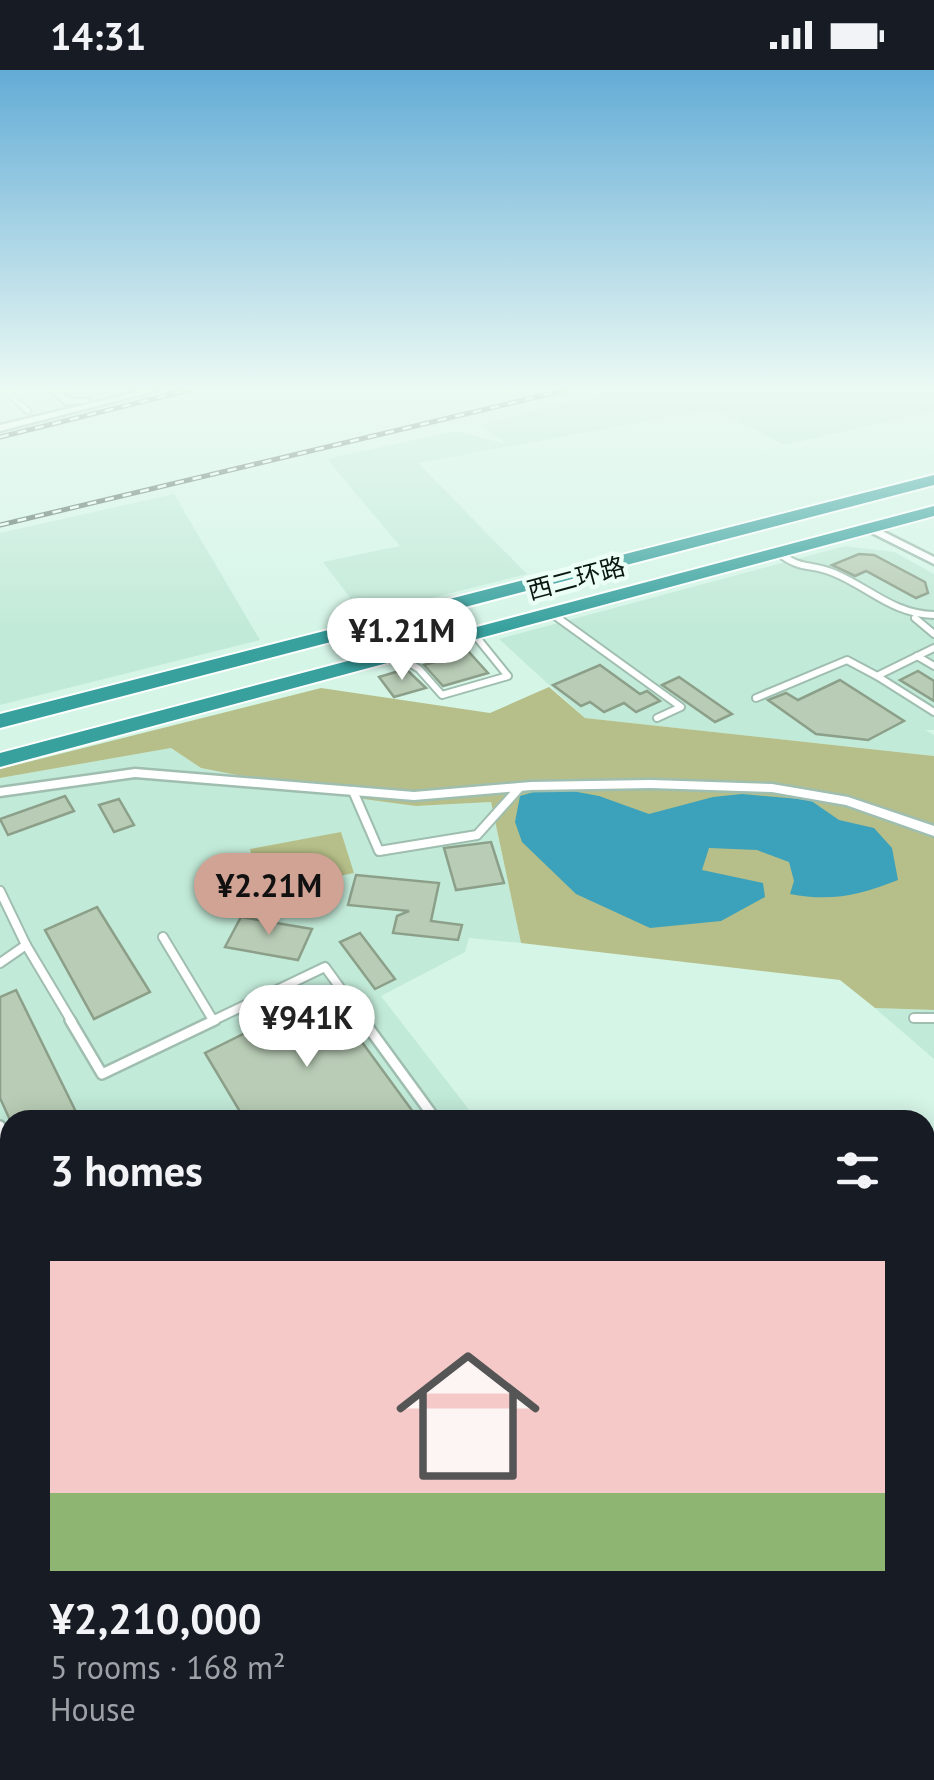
<!DOCTYPE html>
<html lang="en">
<head>
<meta charset="utf-8">
<style>
	:root { --surface:#171b24; --page:#242831; --text:#f1f3f6; --muted:#9ea1a6; --line:#363941; --accent:#d1a394 }
	body { margin:0; font-family:"PT Sans","Noto Sans SC",sans-serif; background:var(--page); color:var(--text); height:100vh; display:flex; flex-direction:column; font-size:38px; white-space:nowrap }
	* { box-sizing:border-box; margin:0 }
	p { font-size:32px; color:var(--muted) }
	.icon { flex:none; width:55px; height:55px; fill:none; stroke:currentColor; stroke-width:2; stroke-linecap:round; stroke-linejoin:round }
	.map { position:relative; flex:1; overflow:hidden }
	.panel { position:absolute; left:0px; top:1040px; width:935px; height:670px; display:flex; flex-direction:column; background:var(--surface); border-radius:30px 30px 0 0; box-shadow:0 5px 25px #0003 }
	.panel>* { flex:none }
	.price { position:absolute; translate:-50% -85px; padding:0 22px; border-radius:35px; background:#fff; color:#222; font-size:32px; line-height:65px; filter:drop-shadow(0 2px 5px #0008) }
	.price::after { content:''; position:absolute; left:50%; top:60px; width:30px; height:22px; margin-left:-15px; background:inherit; clip-path:polygon(0 0,100% 0,50% 100%) }
	.price.selected { background:var(--accent); color:#111 }
	ul { padding:0; list-style:none }
	li { display:grid; align-content:center; gap:20px; height:530px; padding:0 50px }
	li+li { border-top:2px solid var(--line) }
	li span { display:grid; place-items:center; height:310px; border-radius:0px; color:#555 }
	li>.icon { margin-inline-start:auto }
	span .icon { width:180px; height:180px; fill:#fffc; stroke-width:1 }
	li b { font-size:42px }
	h2 { display:flex; justify-content:space-between; align-items:center; height:120px; padding:0 50px; font-size:42px }
	.status { display:flex; justify-content:space-between; align-items:center; height:70px; padding:0 50px; background:var(--surface); direction:ltr }
	.status svg { height:28px; fill:currentColor }
	.map>svg:first-child { display:block }
</style>
</head>
<body>
<div class="status"><b>14:31</b><svg viewBox="0 0 49 12"><path d="M0 12V9h3v3zM5 12V6h3v6zM10 12V3h3v9zM15 12V0h3v12zM26 1h20v11H26zM47 4h2v5h-2z"/></svg></div>
<div class="map">
<svg width="934" height="1710" viewBox="0 0 934 1710">
	<rect width="100%" height="100%" fill="#d5f5e7"/>
	<g fill="#c2ead8">
		<polygon points="618,320 934,320 934,341 784,375 715,339 418,393 527,504 363,545 323,492 400,476 327,389 455,361 506,374 480,355"/>
		<polygon points="174,424 260,570 0,635 0,463"/>
		<polygon points="845,476 894,482 934,504 934,660 925,660 934,665 934,686 585,648 499,569"/>
		<polygon points="171,678 201,698 416,736 491,732 521,873 469,868 465,882 381,926 477,1050 10,1050 10,1700 136,1700 123,1710 0,1710 0,708"/>
		<polygon points="875,938 934,940 934,989"/>
		<polygon points="925,1646 934,1658 934,1710 388,1710 400,1700 925,1700"/>
	</g>
	<g fill="#b6bf89">
		<polygon points="549,617 585,648 934,686 934,940 875,938 840,910 521,873 491,732 416,736 356,728 201,698 171,678 0,708 0,699 321,618 490,643"/>
		<polygon points="341,762 354,803 261,822 250,779"/>
	</g>
	<path fill="#3ca1bb" d="M551 717 599 726 649 744 713 727 742 724 810 730 839 750 874 758 892 778 898 810C860 825 831 832 790 824L794 811 789 792 757 780 709 778 702 800 763 813 765 827 721 851 650 858 576 824 522 772 515 752 520 726Z"/>
	<g fill="#b9cdb6" stroke="#8c9f89" stroke-width="2.5">
		<polygon points="859,484 874,485 925,512 928,523 916,528 866,501 855,506 832,495"/>
		<polygon points="469,582 488,603 443,616 424,595"/>
		<polygon points="600,595 640,624 647,621 660,631 636,642 624,633 604,642 590,632 581,636 553,615"/>
		<polygon points="406,599 426,618 394,627 379,607"/>
		<polygon points="918,601 934,611 934,631 900,610"/>
		<polygon points="679,607 732,644 715,652 662,615"/>
		<polygon points="840,610 904,651 868,670 816,664 768,630 786,623 798,630"/>
		<polygon points="65,726 74,741 8,765 0,749"/>
		<polygon points="119,729 134,755 114,762 99,735"/>
		<polygon points="491,772 504,813 456,820 444,778"/>
		<polygon points="356,805 439,813 431,851 462,855 458,870 393,863 397,846 409,841 348,835"/>
		<polygon points="97,837 150,922 94,949 45,860"/>
		<polygon points="241,847 312,859 298,890 225,877"/>
		<polygon points="360,863 395,909 375,919 340,872"/>
		<polygon points="16,920 80,1050 10,1050 0,1028 0,927"/>
		<polygon points="326,923 419,1050 245,1050 205,983"/>
	</g>
	<g fill="none" stroke-linecap="round" stroke-linejoin="round">
		<defs>
			<polyline id="lane-far4" points="5,320 28,341"/>
			<g id="lane-far3">
				<path d="M777 482C804 502 808 492 834 503 870 518 893 544 934 545"/>
				<polyline points="551,543 681,637 657,648"/>
				<polyline points="915,548 934,564"/>
				<polyline points="395,584 419,599 442,625 508,606 474,564"/>
				<polyline points="917,586 934,596"/>
				<polyline points="877,606 934,642"/>
				<polyline points="756,628 847,590 877,606 934,578"/>
			</g>
			<g id="lane-far2">
				<polyline points="353,721 379,781 477,765 520,717"/>
				<polyline points="0,821 26,875 72,952"/>
				<polyline points="163,867 213,950"/>
				<polyline points="0,893 26,875"/>
				<polyline points="914,948 934,948"/>
				<polyline points="210,952 325,897 365,952"/>
			</g>
			<g id="lane-far1">
				<polyline points="70,950 102,1004 215,950"/>
				<polyline points="363,950 436,1050"/>
				<polyline points="0,1056 10,1079"/>
			</g>
			<g id="lane">
				<polyline points="818,1700 825,1710"/>
				<polyline points="479,1710 491,1700"/>
			</g>
			<g id="street">
				<polygon points="50,320 59,320 71,329 86,329 90,331 86,333 66,334"/>
				<polygon points="146,320 159,320 0,361 0,355"/>
				<polygon points="866,456 872,456 934,487 934,494 866,460"/>
				<polygon points="135,699 414,722 531,712 651,710 772,714 848,727 934,756 934,766 846,735 772,722 651,718 531,720 414,730 135,707 0,726 0,718"/>
			</g>
			<g id="secondary">
				<polygon points="934,1141 934,1168 925,1172 925,1145"/>
				<polygon points="934,1179 934,1207 925,1211 925,1182"/>
				<polygon points="218,1700 260,1700 256,1710 213,1710"/>
				<polygon points="293,1700 335,1700 331,1710 288,1710"/>
			</g>
			<g id="highway">
				<polygon points="934,405 934,415 0,658 0,644"/>
				<polygon points="934,436 934,446 0,697 0,683"/>
			</g>
		</defs>
		<use href="#lane-far4" stroke="#9fbeb0" stroke-width="8"/>
		<use href="#lane-far3" stroke="#9fbeb0" stroke-width="10"/>
		<use href="#lane-far2" stroke="#9fbeb0" stroke-width="12"/>
		<use href="#lane-far1" stroke="#9fbeb0" stroke-width="14"/>
		<use href="#lane" stroke="#9fbeb0" stroke-width="16"/>
		<use href="#street" stroke="#9fbeb0" stroke-width="5"/>
		<use href="#secondary" stroke="#9fbeb0" stroke-width="5"/>
		<use href="#highway" stroke="#fff" stroke-width="4"/>
		<use href="#lane-far4" stroke="#fff" stroke-width="5"/>
		<use href="#lane-far3" stroke="#fff" stroke-width="6"/>
		<use href="#lane-far2" stroke="#fff" stroke-width="8"/>
		<use href="#lane-far1" stroke="#fff" stroke-width="9"/>
		<use href="#lane" stroke="#fff" stroke-width="11"/>
		<use href="#street" fill="#fff" fill-rule="evenodd"/>
		<use href="#secondary" fill="#c3e3e2" fill-rule="evenodd"/>
		<use href="#highway" fill="#38a19e" fill-rule="evenodd"/>
		<defs>
			<g id="rail">
				<polyline points="0,367 189,320"/>
				<polyline points="0,455 566,320"/>
			</g>
		</defs>
		<use href="#rail" stroke="#5a6e65" stroke-width="5"/>
		<use href="#rail" stroke="#ecfff6" stroke-width="2.5" stroke-dasharray="9" stroke-linecap="butt"/>
	</g>
	<linearGradient id="sky" x2="0" y2="1"><stop stop-color="#63acd6"/><stop offset="0.57" stop-color="#ecfaf4"/><stop offset="1" stop-color="#ecfaf4" stop-opacity="0"/></linearGradient>
	<rect width="934" height="559" fill="url(#sky)"/>
	<g text-anchor="middle" stroke-width="9" stroke-linejoin="round" paint-order="stroke">
		<g font-size="25" fill="#0b1712" stroke="#ecfff6">
			<text transform="translate(576 508) rotate(-15)" y="9">西二环路</text>
		</g>
	</g>
</svg>
<b class="price" style="left:402px;top:613px">¥1.21M</b>
<b class="price selected" style="left:269px;top:868px">¥2.21M</b>
<b class="price" style="left:307px;top:1000px">¥941K</b>
<section class="panel">
<h2>3 homes<svg class="icon" aria-label="filters" viewBox="0 0 24 24"><path d="M4 7h16M4 17h16"/><circle cx="9" cy="7" r="2"/><circle cx="15" cy="17" r="2"/></svg></h2>
<ul>
<li><span style="background:linear-gradient(#f6c9c9 75%,#8fb573 0)"><svg class="icon" aria-label="home" viewBox="0 0 24 24"><path d="M3 11l9-7 9 7M6 9v11h12V9"/></svg></span><div><b>¥2,210,000</b><p>5 rooms · 168 m²</p><p>House</p></div></li>
</ul>
</section>
</div>
</body>
</html>
